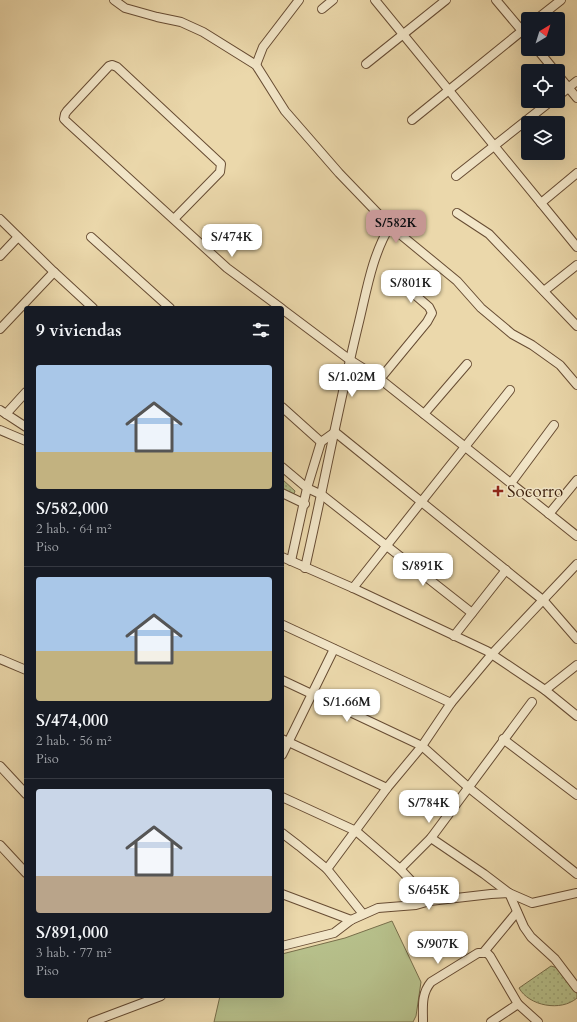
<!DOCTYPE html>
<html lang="es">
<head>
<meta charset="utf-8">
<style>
	:root { --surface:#171b24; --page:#242831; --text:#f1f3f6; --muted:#9ea1a6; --line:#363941; --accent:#c59692 }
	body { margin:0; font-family:Cardo,serif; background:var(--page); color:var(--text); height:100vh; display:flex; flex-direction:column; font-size:15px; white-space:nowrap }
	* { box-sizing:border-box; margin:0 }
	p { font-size:13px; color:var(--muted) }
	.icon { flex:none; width:22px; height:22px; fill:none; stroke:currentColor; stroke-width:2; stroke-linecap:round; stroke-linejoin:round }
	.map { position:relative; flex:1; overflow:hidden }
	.sheet { position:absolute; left:24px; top:306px; width:260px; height:692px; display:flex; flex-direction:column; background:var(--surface); border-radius:4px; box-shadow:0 4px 16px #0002 }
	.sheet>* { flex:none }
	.needle { width:26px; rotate:38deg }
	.fabs { position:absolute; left:521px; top:12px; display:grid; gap:8px }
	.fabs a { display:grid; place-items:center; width:44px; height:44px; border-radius:4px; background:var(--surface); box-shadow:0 4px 16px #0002; font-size:20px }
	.price { position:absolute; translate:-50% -34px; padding:0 9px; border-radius:8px; background:#fff; color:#222; font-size:13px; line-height:26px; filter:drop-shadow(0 1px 2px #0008) }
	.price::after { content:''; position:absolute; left:50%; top:24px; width:12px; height:9px; margin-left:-6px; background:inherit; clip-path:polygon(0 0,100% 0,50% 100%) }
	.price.active { background:var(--accent); color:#111 }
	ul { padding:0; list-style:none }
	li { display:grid; align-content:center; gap:8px; height:212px; padding:0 12px }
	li+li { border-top:1px solid var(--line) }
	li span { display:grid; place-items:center; height:124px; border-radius:4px; color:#555 }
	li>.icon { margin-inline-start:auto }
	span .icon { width:72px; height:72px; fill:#fffc; stroke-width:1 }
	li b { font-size:17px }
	h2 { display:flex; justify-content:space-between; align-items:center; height:48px; padding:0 12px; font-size:17px }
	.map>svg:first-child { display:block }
</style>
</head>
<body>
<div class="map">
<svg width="577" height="1022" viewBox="0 0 577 1022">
	<defs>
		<pattern id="park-dots" width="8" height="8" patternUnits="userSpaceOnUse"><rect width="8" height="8" fill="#b6bf8a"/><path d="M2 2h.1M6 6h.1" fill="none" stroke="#9da476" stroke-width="1.8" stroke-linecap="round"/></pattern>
	</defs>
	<rect width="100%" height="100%" fill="#ebd8ab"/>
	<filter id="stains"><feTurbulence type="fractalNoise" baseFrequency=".005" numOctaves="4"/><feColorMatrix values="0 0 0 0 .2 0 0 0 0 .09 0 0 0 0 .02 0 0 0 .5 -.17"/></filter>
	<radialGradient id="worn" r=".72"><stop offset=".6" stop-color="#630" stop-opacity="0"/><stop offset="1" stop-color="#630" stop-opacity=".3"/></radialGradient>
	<polygon fill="#b6bf8a" stroke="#786e4a" points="392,921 421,982 416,1016 413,1022 214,1022 220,996 282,996 282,954 345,938"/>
	<g fill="url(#park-dots)" stroke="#786e4a">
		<polygon points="282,479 295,491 293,496 282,495"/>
		<path d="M551 966 561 969 577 994V998C561 1012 529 1006 519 988Z"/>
	</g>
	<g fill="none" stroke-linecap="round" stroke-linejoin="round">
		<defs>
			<g id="street">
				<polyline points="114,0 125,8 157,17 181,22 203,32 256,65 285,111 339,173 390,226 457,281 481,308 512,334 532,345 560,365 577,385"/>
				<polyline points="375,0 577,247"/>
				<polyline points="496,0 528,38"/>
				<polyline points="322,9 333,0"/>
				<polyline points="537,19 561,0"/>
				<polyline points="537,49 555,71"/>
				<polyline points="366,64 446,0"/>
				<polyline points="256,65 263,47 299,0"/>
				<polyline points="558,75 577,98"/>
				<polyline points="558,96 577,81"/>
				<polyline points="412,120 528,26"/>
				<polyline points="456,176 551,101"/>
				<polyline points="541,203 577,173"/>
				<polyline points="457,213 489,234 577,326"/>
				<polyline points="0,219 54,272 93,308"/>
				<polyline points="174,219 220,172 221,164 117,67 112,65 109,66 67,111 65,114 64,119 67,122 227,268 281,308"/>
				<polyline points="91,237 170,308"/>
				<polyline points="0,256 18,237"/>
				<polyline points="544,291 577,265"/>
				<polyline points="282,309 350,360 380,379 577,536"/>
				<polyline points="0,329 54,272"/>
				<polyline points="380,379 427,322 432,313 429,307 407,288"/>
				<polyline points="282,407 321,442"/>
				<polyline points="0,410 26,427"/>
				<polyline points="6,414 26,392"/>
				<polyline points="424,414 467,364"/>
				<polyline points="0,430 26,441"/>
				<polyline points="335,432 544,601 577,639"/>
				<polyline points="335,432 321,442 307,488 322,495 472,613"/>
				<polyline points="282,467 307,488 291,561"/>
				<polyline points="511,483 554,425"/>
				<polyline points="282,493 305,504"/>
				<polyline points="549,514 577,480"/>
				<polyline points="282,557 353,588 487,651 545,690 577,716"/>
				<path d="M305 568C323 489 338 409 357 330 366 295 371 257 390 226"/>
				<polyline points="353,588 510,390"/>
				<polyline points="283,625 451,703"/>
				<polyline points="454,636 506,570"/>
				<polyline points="0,659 26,670"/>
				<polyline points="282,680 422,746 468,787 577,874"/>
				<polyline points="545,690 577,665"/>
				<polyline points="282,739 387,788"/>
				<polyline points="503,739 577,795"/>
				<polyline points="282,755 334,649"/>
				<polyline points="0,766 26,794"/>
				<polyline points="282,797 356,831 400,869 430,901"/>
				<polyline points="282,833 299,846 327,869 363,914"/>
				<polyline points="431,838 484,874 509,893 524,927 531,937 555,959 577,988"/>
				<polyline points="0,845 26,873"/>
				<polyline points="327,869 387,788 422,746 451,703 492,654 577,564"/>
				<polyline points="400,869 431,838 532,702"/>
				<polyline points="282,894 351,920"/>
				<polyline points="282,946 334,933 351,920 378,908 416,905 430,901 491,894 509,893 532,903 577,893"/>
				<polyline points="483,953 517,912"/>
				<path d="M423 1021C423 1007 421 994 431 982L478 953H487L490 956 518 1004"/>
				<polyline points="92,1022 161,996"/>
				<polyline points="491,1022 518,1004 538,1022"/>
			</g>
		</defs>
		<use href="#street" stroke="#674c33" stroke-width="10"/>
		<use href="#street" stroke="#f2e6c8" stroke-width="8"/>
	</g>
	<path fill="#8f2418" stroke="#f2e6c8" stroke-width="1.5" d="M496 485h4v4h4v4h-4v4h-4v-4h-4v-4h4z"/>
	<g text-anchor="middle" stroke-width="3" stroke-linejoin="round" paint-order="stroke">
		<g font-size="17" fill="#3b1e0b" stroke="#f2e6c8" text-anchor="start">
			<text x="507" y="497">Socorro</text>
		</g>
	</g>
	<rect width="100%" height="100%" filter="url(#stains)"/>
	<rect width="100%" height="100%" fill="url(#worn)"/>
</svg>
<div class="fabs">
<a><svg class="needle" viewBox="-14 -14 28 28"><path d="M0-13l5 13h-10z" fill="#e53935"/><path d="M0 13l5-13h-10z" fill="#9ea1a6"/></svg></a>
<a><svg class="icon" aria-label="locate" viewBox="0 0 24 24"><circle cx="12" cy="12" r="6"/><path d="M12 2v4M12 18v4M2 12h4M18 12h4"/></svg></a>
<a><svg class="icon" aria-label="layers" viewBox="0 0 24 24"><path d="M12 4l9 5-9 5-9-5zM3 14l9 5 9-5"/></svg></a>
</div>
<b class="price active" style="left:396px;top:244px">S/582K</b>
<b class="price" style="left:232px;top:258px">S/474K</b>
<b class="price" style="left:411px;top:304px">S/801K</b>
<b class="price" style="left:352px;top:398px">S/1.02M</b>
<b class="price" style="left:423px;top:587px">S/891K</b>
<b class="price" style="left:347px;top:723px">S/1.66M</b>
<b class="price" style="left:429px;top:824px">S/784K</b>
<b class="price" style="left:429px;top:911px">S/645K</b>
<b class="price" style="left:438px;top:965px">S/907K</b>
<section class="sheet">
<h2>9 viviendas<svg class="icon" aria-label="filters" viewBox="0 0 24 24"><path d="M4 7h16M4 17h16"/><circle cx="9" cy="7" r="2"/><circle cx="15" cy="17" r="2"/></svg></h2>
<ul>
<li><span style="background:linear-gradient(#a9c7e8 70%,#c2b280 0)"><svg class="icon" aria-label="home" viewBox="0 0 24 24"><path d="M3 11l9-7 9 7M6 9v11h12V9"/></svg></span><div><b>S/582,000</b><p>2 hab. · 64 m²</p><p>Piso</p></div></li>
<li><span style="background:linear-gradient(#a9c7e8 60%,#c2b280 0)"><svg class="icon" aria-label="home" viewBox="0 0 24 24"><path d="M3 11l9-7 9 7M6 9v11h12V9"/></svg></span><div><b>S/474,000</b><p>2 hab. · 56 m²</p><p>Piso</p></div></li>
<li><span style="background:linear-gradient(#c9d6e8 70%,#b9a48a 0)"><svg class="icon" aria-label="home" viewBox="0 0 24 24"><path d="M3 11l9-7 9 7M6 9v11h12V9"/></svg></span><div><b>S/891,000</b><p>3 hab. · 77 m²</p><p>Piso</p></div></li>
</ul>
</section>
</div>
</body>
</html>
